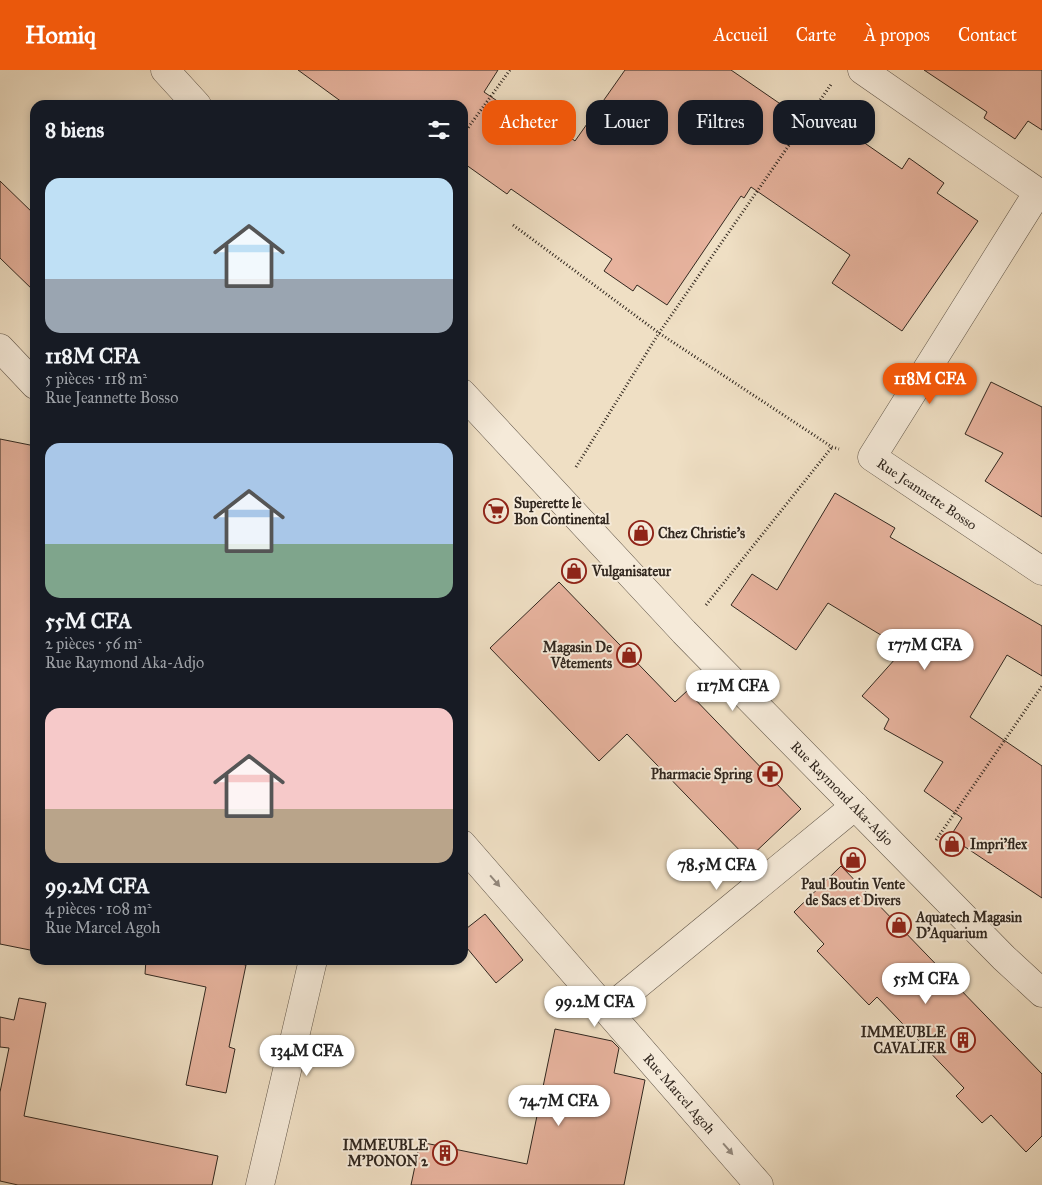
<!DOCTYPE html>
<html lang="fr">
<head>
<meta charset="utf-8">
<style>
	:root { --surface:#171b24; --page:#242831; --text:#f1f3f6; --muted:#9ea1a6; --accent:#ea580c }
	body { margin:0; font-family:"IM FELL Great Primer",serif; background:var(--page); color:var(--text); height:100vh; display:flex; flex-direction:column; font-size:19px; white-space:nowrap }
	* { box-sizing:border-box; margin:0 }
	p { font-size:16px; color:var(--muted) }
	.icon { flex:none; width:28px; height:28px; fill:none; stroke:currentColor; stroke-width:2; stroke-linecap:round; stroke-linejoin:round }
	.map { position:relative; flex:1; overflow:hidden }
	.sheet { position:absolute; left:30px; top:30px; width:438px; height:865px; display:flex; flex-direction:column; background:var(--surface); border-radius:15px; box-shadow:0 2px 8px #0003 }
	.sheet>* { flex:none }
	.guide { position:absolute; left:482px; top:30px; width:475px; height:45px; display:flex; gap:10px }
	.price { position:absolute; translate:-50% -42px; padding:0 11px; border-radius:18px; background:#fff; color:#222; font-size:16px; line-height:32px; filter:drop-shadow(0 1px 2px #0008) }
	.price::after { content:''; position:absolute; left:50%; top:30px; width:15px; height:11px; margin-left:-8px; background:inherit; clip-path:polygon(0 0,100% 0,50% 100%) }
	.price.selected { background:var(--accent); color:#fff }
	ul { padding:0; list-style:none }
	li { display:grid; align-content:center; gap:10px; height:265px; padding:0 15px }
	li span { display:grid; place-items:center; height:155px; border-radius:15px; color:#555 }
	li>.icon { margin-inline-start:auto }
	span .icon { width:90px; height:90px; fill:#fffc; stroke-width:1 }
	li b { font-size:21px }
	h2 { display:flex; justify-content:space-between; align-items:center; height:60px; padding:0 15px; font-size:21px }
	.tag { padding:0 18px; border-radius:15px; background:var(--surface); box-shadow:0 2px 8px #0003; font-size:18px; line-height:45px }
	.tag.selected { background:var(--accent); color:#fff }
	header { display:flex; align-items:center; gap:30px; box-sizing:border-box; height:70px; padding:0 25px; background:var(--accent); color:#fff }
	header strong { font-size:24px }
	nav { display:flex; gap:28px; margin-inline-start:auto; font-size:18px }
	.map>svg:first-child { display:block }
</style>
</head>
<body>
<header>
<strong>Homiq</strong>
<nav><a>Accueil</a><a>Carte</a><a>À propos</a><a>Contact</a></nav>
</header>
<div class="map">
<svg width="1042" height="1115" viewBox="0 0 1042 1115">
	<rect width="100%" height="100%" fill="#efdfc4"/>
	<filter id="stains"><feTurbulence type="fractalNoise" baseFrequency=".004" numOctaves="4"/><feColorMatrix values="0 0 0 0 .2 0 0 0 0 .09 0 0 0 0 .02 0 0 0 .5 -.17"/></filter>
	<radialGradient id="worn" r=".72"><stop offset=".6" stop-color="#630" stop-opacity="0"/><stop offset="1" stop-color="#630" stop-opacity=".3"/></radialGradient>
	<g fill="#e7b39e" stroke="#31271f">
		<polygon points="298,0 498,0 484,22 561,74 567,65 575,71 625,0 731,0 811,55 820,42 902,99 909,88 944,113 937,123 978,151 902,261 832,213 850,185 751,117 744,128 741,126 667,235 637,215 633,221 604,201 612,189 511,119 507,124 462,92 462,35 346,35"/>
		<polygon points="924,0 1042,0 1042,60 1028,51 1015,69 984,48 987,42"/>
		<polygon points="0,111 35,145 35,222 0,188"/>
		<polygon points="991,312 1042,337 1042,447 985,411 1003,383 965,364"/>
		<polygon points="0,369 35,376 35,881 0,874"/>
		<polygon points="835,423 895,458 890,467 1042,556 1042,606 1007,585 970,647 1042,696 1042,828 950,767 962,748 924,721 943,692 884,659 889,649 862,626 904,579 828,533 796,580 731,535 752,504 777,520"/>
		<polygon points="559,512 675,632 687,621 801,739 748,789 627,664 599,691 490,578"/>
		<polygon points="841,796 1042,1004 1042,1066 1026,1082 991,1045 982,1053 956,1026 964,1018 877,927 869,935 817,881 824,874 794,842"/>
		<polygon points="485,844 523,890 496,913 462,872 462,862"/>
		<polygon points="146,890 220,890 246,895 229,977 235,979 226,1023 186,1015 206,917 145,904"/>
		<polygon points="19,928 46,933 24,1046 218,1086 212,1115 18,1115 0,1111 0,1022 9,978 0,977 0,947 14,950"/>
		<polygon points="555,959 612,971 619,978 614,1003 645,1010 624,1115 411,1115 420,1072 527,1094"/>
	</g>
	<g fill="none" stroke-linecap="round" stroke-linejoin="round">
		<defs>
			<g id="minor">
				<polyline points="165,0 197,35"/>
				<polyline points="862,0 1042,125"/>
				<path id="s1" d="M1038 122 872 387 1042 501"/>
				<polyline points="0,278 35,315"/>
				<path id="s2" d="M462 323 684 562 1004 888 1042 923"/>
				<path id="s3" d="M462 774 759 1115"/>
				<polyline points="607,940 855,736"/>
				<polyline points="260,1115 313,890"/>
			</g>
		</defs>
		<use href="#minor" stroke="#605548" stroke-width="29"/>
		<g stroke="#31271f" stroke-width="3" stroke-dasharray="1 2.5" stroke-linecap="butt">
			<polyline points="462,66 510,0"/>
			<polyline points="513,155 659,263 832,377 839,379"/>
			<polyline points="576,397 659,263 832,13"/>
			<polyline points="706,535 832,377"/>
			<polyline points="936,770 1042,616"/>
		</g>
		<use href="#minor" stroke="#f5ead9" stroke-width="28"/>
	</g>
	<defs><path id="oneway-solid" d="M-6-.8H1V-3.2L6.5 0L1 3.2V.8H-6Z" transform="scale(1.25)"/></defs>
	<g fill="#93887c">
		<use href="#oneway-solid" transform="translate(495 811) rotate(49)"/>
		<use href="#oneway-solid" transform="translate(728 1079) rotate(49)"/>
	</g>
	<defs>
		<symbol id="supermarket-ring" viewBox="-11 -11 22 22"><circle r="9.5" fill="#f5ead9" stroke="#8f2418" stroke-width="1.5"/><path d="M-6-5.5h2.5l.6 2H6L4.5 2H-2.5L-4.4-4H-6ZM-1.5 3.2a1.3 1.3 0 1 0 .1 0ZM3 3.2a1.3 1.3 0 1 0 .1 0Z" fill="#8f2418"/></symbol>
		<symbol id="shop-ring" viewBox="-11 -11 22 22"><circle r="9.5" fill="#f5ead9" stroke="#8f2418" stroke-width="1.5"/><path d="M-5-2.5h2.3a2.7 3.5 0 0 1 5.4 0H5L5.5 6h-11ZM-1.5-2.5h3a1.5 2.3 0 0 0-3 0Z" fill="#8f2418"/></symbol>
		<symbol id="pharmacy-ring" viewBox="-11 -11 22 22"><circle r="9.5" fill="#f5ead9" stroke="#8f2418" stroke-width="1.5"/><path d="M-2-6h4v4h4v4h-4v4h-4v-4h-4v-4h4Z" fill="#8f2418"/></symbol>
		<symbol id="building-ring" viewBox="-11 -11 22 22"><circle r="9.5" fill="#f5ead9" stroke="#8f2418" stroke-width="1.5"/><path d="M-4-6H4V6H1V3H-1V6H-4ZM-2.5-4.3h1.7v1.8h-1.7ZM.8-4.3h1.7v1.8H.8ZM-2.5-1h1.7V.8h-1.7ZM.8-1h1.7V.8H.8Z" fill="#8f2418"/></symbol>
	</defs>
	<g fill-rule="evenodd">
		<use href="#supermarket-ring" x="482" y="427" width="28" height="28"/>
		<use href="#shop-ring" x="627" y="449" width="28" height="28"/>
		<use href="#shop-ring" x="560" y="487" width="28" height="28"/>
		<use href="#shop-ring" x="615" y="571" width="28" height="28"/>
		<use href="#pharmacy-ring" x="756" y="690" width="28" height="28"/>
		<use href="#shop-ring" x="938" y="760" width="28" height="28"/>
		<use href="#shop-ring" x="839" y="776" width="28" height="28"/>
		<use href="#shop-ring" x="885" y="841" width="28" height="28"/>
		<use href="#building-ring" x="949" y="956" width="28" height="28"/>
		<use href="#building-ring" x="431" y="1069" width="28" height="28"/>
	</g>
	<g text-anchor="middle" stroke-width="4" stroke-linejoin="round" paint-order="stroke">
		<g font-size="14" fill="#31271f" stroke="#f5ead9">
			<text dy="5" stroke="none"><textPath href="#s1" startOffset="379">Rue Jeannette Bosso</textPath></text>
			<text dy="5" stroke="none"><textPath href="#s2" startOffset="552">Rue Raymond Aka-Adjo</textPath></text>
			<text dy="5" stroke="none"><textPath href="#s3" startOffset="331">Rue Marcel Agoh</textPath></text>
		</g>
		<g font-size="14" font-weight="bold" fill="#31271f" stroke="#f5ead9" text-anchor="start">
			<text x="514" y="438">Superette le<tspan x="514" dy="16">Bon Continental</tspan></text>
			<text x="658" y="468">Chez Christie's</text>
			<text x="592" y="506">Vulganisateur</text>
			<text x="612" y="582" text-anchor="end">Magasin De<tspan x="612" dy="16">Vêtements</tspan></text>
			<text x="752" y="709" text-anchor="end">Pharmacie Spring</text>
			<text x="970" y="779">Impri'flex</text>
			<text x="853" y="819" text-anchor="middle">Paul Boutin Vente<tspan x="853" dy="16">de Sacs et Divers</tspan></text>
			<text x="916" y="852">Aquatech Magasin<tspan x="916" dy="16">D'Aquarium</tspan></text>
			<text x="946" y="967" text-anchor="end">IMMEUBLE<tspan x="946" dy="16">CAVALIER</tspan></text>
			<text x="428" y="1080" text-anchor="end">IMMEUBLE<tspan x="428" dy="16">M'PONON 2</tspan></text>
		</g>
	</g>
	<rect width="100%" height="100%" filter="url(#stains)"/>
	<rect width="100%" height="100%" fill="url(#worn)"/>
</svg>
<b class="price selected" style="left:930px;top:335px">118M CFA</b>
<b class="price" style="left:925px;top:601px">177M CFA</b>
<b class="price" style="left:733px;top:642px">117M CFA</b>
<b class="price" style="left:717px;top:821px">78.5M CFA</b>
<b class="price" style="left:926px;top:935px">55M CFA</b>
<b class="price" style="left:595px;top:958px">99.2M CFA</b>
<b class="price" style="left:307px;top:1007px">134M CFA</b>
<b class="price" style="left:559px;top:1057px">74.7M CFA</b>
<div class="guide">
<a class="tag selected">Acheter</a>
<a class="tag">Louer</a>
<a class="tag">Filtres</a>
<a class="tag">Nouveau</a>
</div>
<section class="sheet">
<h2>8 biens<svg class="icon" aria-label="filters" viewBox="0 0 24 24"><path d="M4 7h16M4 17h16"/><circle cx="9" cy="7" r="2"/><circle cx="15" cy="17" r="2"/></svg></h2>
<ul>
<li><span style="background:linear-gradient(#bfe0f5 65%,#9aa5b1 0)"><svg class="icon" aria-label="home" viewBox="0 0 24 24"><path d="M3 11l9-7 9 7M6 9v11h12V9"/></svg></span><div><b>118M CFA</b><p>5 pièces · 118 m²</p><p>Rue Jeannette Bosso</p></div></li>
<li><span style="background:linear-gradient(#a9c7e8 65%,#7fa58c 0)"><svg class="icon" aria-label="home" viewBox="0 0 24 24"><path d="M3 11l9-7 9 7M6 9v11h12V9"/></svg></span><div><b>55M CFA</b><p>2 pièces · 56 m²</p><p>Rue Raymond Aka-Adjo</p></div></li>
<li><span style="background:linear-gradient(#f6c9c9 65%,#b9a48a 0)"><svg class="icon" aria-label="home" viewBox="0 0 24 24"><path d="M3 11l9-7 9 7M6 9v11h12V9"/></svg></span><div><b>99.2M CFA</b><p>4 pièces · 108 m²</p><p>Rue Marcel Agoh</p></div></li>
</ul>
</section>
</div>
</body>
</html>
